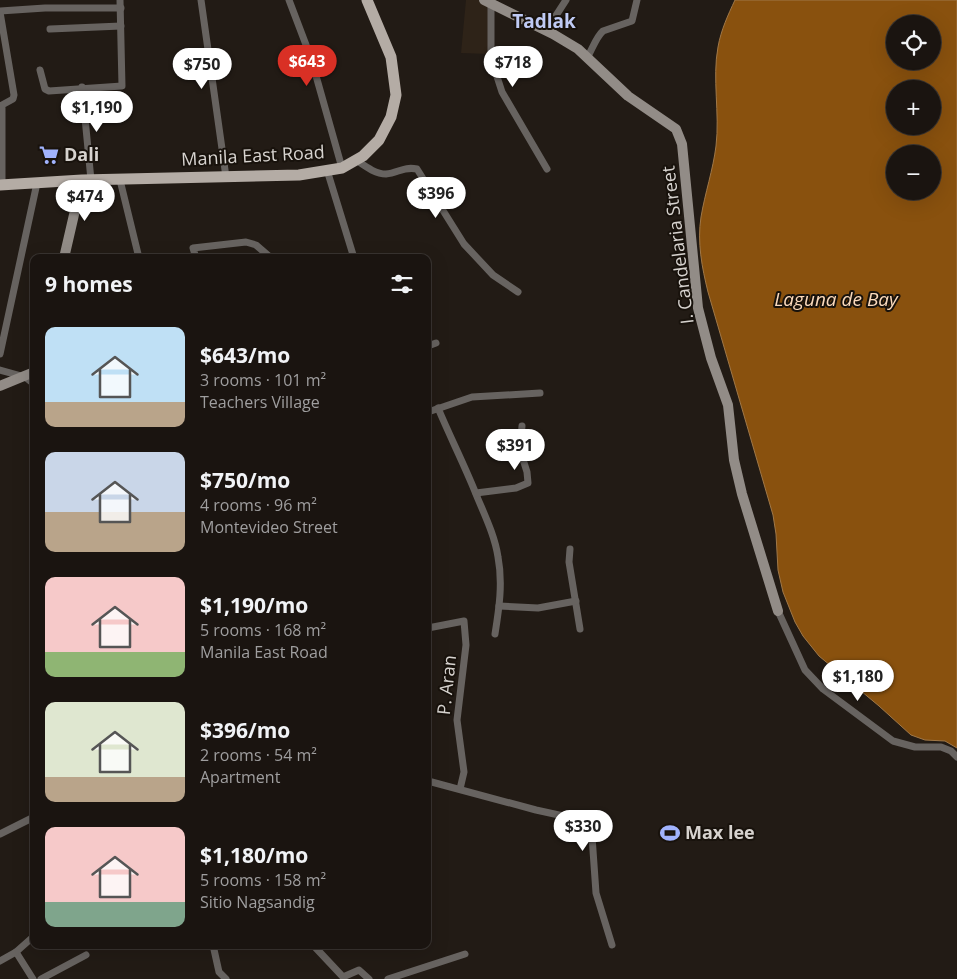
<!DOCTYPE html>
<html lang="en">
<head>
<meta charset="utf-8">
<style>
	:root { --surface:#1a1410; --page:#27211e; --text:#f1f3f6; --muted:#9f9e9f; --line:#383330; --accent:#d93025 }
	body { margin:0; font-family:"Open Sans",sans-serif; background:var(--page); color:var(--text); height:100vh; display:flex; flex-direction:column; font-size:19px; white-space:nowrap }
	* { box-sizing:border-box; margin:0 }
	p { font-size:16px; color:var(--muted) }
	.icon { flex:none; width:28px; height:28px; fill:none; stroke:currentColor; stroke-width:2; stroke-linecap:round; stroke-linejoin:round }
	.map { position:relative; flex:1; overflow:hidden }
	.panel { position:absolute; left:30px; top:254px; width:401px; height:695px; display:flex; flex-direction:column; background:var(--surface); border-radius:10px; box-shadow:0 5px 20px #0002,0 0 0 1px var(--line) }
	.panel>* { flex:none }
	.tools { position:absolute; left:886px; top:15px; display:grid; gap:10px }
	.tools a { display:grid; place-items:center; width:55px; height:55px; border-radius:50%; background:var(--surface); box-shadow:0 5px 20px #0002,0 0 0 1px var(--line); font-size:25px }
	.price { position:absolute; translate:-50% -42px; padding:0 11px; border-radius:18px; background:#fff; color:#222; font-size:16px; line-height:32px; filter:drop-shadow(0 1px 2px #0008) }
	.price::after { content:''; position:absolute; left:50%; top:30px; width:15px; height:11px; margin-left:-8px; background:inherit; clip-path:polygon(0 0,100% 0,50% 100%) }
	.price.selected { background:var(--accent); color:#fff }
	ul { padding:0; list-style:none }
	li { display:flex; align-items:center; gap:15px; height:125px; padding:0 15px }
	li span { display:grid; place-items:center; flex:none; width:140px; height:100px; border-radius:10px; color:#555 }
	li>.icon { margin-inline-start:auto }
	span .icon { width:60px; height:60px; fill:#fffc; stroke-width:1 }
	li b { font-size:21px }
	h2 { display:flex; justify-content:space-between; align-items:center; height:60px; padding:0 15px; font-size:21px }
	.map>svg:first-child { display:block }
</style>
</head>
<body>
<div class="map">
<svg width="957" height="979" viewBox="0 0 957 979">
	<rect width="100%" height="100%" fill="#221b15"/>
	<polygon fill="#2e2318" points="466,0 479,0 490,7 489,54 461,53"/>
	<path fill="#89510e" stroke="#a07848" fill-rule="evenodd" d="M735 0H957V748L945 741 925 740 911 735 879 706 819 656 803 636 795 622 783 592 778 570 776 534 773 515 708 292C702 268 697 242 701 217 705 193 713 170 716 146 720 113 712 79 718 47 721 30 728 15 735 0ZM895 24H932V61H895ZM895 89H932V126H895ZM895 154H932V191H895Z"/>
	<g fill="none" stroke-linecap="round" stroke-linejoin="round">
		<g stroke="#676360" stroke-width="7">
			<polyline points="201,0 226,177"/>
			<polyline points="289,0 311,58 342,168"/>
			<polyline points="491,4 491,58 502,92 547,169"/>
			<polyline points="0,11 45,8 121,8"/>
			<polyline points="0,12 14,95 13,99 2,105 2,185"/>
			<polyline points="50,29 121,26"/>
			<polyline points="546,31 566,0"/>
			<path d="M587 58C592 50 596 37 603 31L632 21 637 0"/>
			<polyline points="40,70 45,89 49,91 122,86 120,0"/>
			<polyline points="82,87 91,180"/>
			<path d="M356 160C365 166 375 174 386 174 398 173 404 166 417 169L464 244 493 275 518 292"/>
			<polyline points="327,170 354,258"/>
			<polyline points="120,180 139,258"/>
			<polyline points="196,258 193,248 246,242 256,245 271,258"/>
			<polyline points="428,346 436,343"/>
			<polyline points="0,354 37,183"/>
			<polyline points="0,370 25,377 34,384"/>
			<path d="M438 408C451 439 466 468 478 499 486 518 495 537 498 557 503 583 499 609 495 634"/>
			<polyline points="428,412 472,397 540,393"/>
			<polyline points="476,493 516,488 528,483 527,472 520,450 522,426"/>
			<polyline points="570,549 569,562 580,629"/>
			<polyline points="499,606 538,608 576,601"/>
			<polyline points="778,611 805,670 823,689 893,741 915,747 941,747 951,751 957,757"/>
			<polyline points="428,628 464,621 466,645 457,720 464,772 460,789"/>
			<polyline points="428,781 536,810 591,822 596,893 612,945"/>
			<polyline points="0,834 34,817"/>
			<polyline points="213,945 219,972 226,979"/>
			<polyline points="313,945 343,977 359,970 369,979"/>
			<polyline points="16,952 33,979"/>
			<polyline points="0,961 16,952 34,936"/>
			<polyline points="41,979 86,955"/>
			<polyline points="388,979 465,954"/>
		</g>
		<g stroke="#928c87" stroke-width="10">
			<polyline points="484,0 553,34 578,49 628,96 676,129 682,144 698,308 711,358 728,405 734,460 742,494 778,611"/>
			<polyline points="64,258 82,180"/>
			<polyline points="0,386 34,372"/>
		</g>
		<polyline stroke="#b4aca5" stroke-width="11" points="0,185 82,180 299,175 342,168 363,156 379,140 391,117 396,95 391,57 367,0"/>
	</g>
	<defs>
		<symbol id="supermarket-bare" viewBox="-9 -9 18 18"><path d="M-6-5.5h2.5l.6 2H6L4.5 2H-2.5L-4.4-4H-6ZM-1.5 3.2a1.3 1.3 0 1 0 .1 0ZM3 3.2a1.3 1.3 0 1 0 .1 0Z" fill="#a1b3fd" stroke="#18120c" stroke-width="2.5" paint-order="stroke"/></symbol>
		<symbol id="stadium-bare" viewBox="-9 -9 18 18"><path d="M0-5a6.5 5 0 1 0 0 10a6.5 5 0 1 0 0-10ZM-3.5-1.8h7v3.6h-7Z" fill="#a1b3fd" stroke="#18120c" stroke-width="2.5" paint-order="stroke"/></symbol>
	</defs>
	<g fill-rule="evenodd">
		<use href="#supermarket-bare" x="35" y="141" width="28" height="28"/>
		<use href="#stadium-bare" x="656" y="819" width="28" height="28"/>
	</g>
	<g text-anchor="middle" stroke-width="4" stroke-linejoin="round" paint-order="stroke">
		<g font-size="18" font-weight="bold" fill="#d7d3cf" stroke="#18120c" text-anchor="start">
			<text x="64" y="161">Dali</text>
			<text x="685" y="839">Max lee</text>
		</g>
		<g font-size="18" fill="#d7d3cf" stroke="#18120c">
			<text transform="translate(253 156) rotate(-3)" y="6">Manila East Road</text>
			<text transform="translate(678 245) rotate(-97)" y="6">I. Candelaria Street</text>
			<text transform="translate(447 685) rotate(-84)" y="6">P. Aran</text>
		</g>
		<g font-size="19" font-weight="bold" fill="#bfcaf4" stroke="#18120c">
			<text x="544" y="28">Tadlak</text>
		</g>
		<g font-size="19" font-style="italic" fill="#fbdabc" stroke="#18120c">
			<text x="836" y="306">Laguna de Bay</text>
		</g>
	</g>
</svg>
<div class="tools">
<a><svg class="icon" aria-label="locate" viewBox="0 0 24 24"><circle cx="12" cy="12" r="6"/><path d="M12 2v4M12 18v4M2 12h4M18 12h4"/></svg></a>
<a>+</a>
<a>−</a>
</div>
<b class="price selected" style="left:307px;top:87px">$643</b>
<b class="price" style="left:513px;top:88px">$718</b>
<b class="price" style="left:202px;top:90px">$750</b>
<b class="price" style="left:97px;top:133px">$1,190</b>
<b class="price" style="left:436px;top:219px">$396</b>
<b class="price" style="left:85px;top:222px">$474</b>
<b class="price" style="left:515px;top:471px">$391</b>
<b class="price" style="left:858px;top:702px">$1,180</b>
<b class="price" style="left:583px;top:852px">$330</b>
<section class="panel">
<h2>9 homes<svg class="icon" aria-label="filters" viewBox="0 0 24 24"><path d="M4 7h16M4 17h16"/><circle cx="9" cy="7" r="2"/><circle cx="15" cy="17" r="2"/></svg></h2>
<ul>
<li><span style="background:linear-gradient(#bfe0f5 75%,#b9a48a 0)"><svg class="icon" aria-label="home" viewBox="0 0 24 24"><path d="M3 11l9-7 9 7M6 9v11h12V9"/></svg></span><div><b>$643/mo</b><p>3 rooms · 101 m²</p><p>Teachers Village</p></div></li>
<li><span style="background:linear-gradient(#c9d6e8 60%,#b9a48a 0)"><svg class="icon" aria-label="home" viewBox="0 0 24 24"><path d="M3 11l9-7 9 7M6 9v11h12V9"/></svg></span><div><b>$750/mo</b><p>4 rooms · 96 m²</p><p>Montevideo Street</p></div></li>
<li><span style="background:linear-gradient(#f6c9c9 75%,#8fb573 0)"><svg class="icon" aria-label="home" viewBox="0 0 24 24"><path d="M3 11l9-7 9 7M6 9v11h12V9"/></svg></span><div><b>$1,190/mo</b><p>5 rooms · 168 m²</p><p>Manila East Road</p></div></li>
<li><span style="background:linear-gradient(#dfe7d0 75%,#b9a48a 0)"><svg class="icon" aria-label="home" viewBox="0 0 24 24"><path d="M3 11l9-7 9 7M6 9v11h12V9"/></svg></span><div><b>$396/mo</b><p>2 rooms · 54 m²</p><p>Apartment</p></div></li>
<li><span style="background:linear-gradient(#f6c9c9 75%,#7fa58c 0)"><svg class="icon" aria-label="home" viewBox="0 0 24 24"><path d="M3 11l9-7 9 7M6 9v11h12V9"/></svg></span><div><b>$1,180/mo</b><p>5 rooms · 158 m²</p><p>Sitio Nagsandig</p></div></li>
</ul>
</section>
</div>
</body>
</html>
